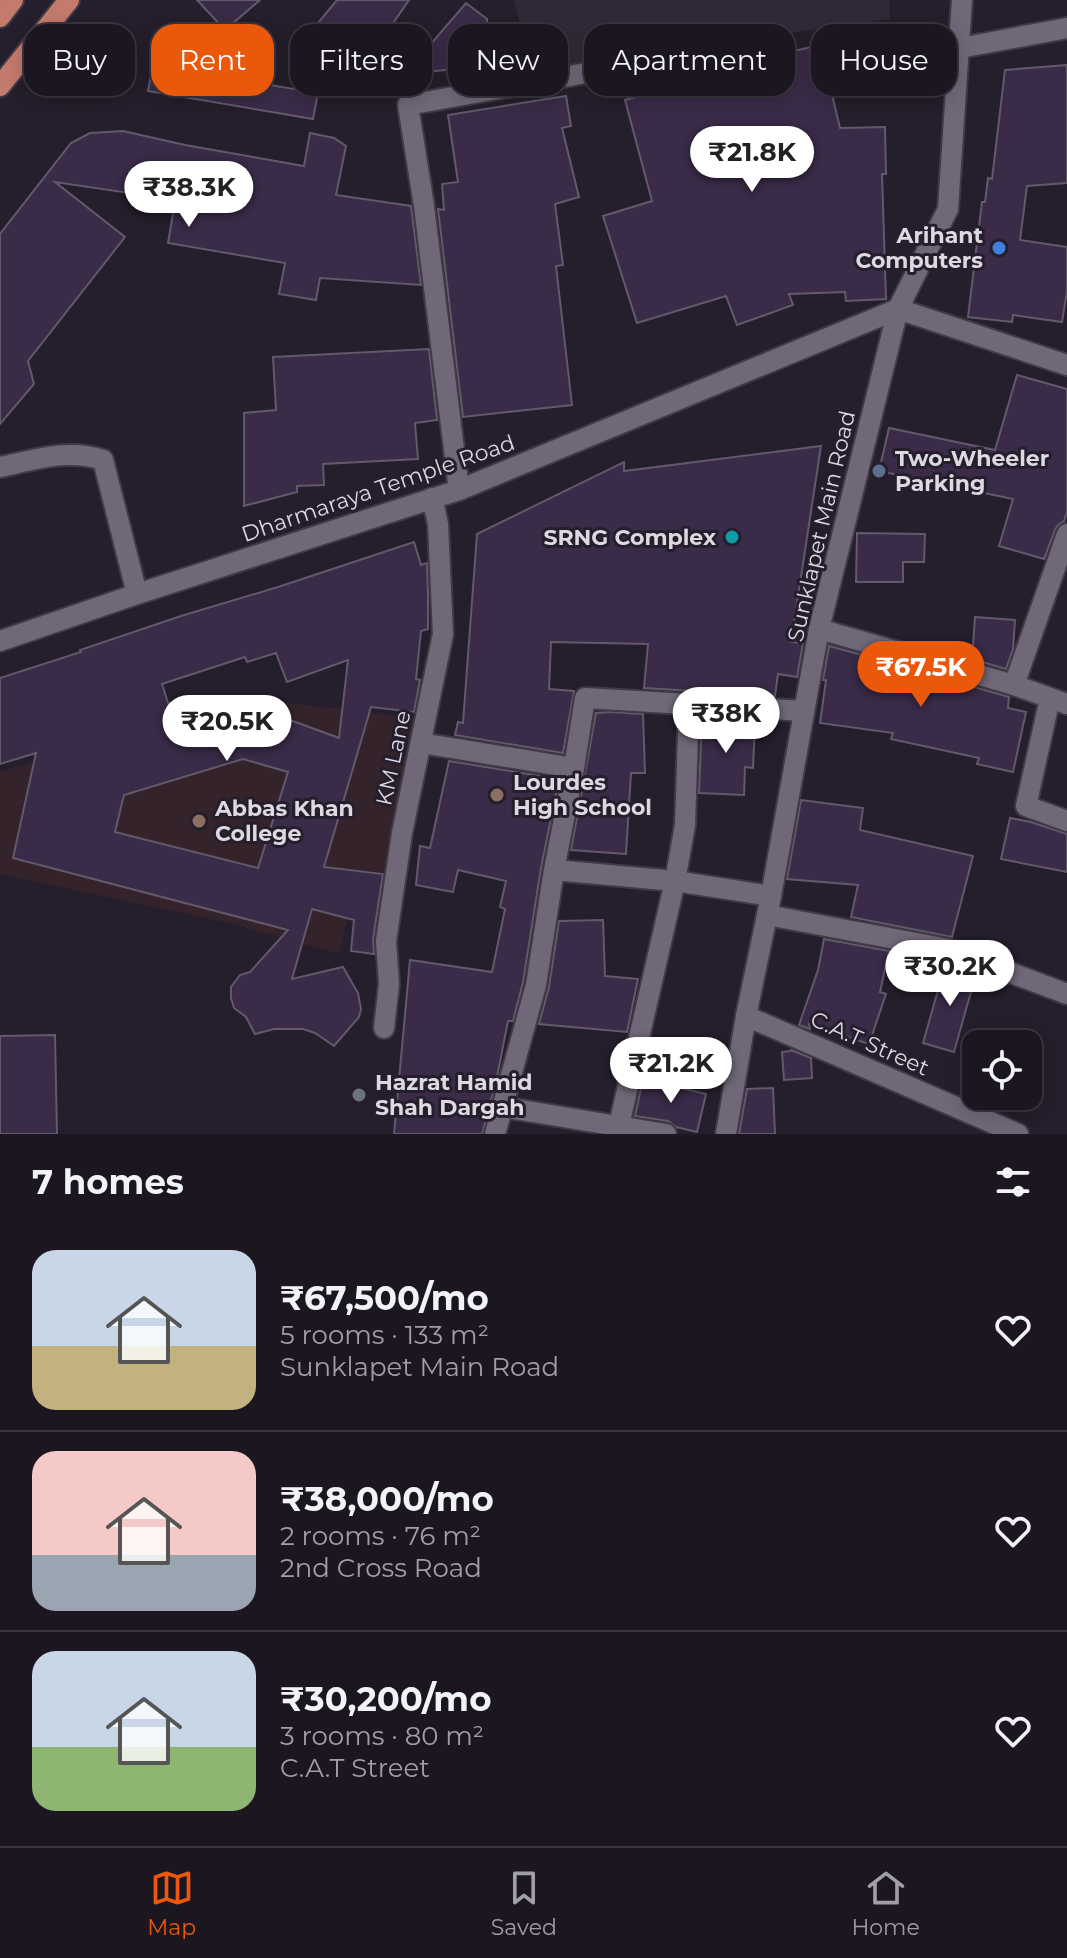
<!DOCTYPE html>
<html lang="en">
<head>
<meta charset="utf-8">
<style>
	:root { --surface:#1c1621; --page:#29232e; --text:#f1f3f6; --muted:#a09fa5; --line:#3a353f; --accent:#ea580c }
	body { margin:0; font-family:Montserrat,sans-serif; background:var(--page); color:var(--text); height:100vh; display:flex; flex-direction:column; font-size:30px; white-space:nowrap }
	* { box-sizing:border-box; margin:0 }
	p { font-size:26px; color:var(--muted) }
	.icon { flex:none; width:44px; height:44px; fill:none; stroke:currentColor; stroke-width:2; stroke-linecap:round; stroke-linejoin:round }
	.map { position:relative; height:1134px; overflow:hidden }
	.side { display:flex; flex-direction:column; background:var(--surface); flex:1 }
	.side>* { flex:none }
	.top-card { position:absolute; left:24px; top:24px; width:1020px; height:72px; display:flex; gap:16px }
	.tools { position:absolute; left:962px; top:1030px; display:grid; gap:16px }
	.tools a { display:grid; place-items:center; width:80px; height:80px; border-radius:16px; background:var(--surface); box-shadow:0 4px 20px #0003,0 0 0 2px var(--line); font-size:40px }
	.price { position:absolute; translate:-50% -68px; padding:0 18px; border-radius:28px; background:#fff; color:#222; font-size:26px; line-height:52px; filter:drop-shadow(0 2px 4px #0008) }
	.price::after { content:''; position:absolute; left:50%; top:48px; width:24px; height:18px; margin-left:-12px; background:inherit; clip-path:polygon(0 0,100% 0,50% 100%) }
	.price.active { background:var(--accent); color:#fff }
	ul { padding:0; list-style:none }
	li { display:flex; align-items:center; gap:24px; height:200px; padding:0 32px }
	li+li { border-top:2px solid var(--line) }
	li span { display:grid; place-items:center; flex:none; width:224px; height:160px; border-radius:24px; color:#555 }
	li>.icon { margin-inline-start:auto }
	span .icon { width:96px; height:96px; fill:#fffc; stroke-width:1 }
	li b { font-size:34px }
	h2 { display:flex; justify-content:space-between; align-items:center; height:96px; padding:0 32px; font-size:34px }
	.chip { padding:0 28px; border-radius:24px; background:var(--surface); box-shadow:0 4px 20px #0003,0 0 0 2px var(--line); font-size:28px; line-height:72px }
	.chip.active { background:var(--accent); color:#fff }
	.dock { display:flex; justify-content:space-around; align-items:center; height:112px; border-top:2px solid var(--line); background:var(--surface); font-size:22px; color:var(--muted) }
	.dock a { display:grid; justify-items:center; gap:4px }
	.dock .active { color:var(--accent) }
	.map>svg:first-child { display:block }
</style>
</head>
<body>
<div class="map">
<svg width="1067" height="1134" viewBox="0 0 1067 1134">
	<rect width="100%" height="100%" fill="#251e2c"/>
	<polygon fill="#35232b" points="248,698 414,718 389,873 359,870 339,954 229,923 0,874 0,772"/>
	<polygon fill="#312938" points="514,0 889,0 890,19 531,69"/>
	<g fill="#3a2b48" stroke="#625a6a" stroke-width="2" fill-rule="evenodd">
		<polygon points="197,0 260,0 225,30"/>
		<polygon points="337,0 409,0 349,87 298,47"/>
		<polygon points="466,3 487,19 486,66 405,74"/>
		<polygon points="820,45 840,128 885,127 886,174 882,174 886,299 846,301 845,292 789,294 793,305 737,325 726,296 637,323 603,216 652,201 625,100 670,88 670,86 746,65 746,62"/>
		<polygon points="153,65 318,93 313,119 148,91"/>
		<polygon points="1067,65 1067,183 1027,186 1020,240 1067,247 1067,291 1062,322 1013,315 1012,322 968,317 982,202 985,202 988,178 992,179 1005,70"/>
		<polygon points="566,96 571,126 562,128 579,197 555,204 563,265 556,266 572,405 463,417 438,209 444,210 442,184 458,182 448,115"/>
		<polygon points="123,131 185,145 304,166 310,133 334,138 346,146 336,195 411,206 421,285 320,278 316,300 279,294 285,263 168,243 181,166 156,197 55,182 125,237 28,361 34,384 0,424 0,234 71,143 90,133"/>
		<polygon points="429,349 437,420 415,423 418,459 323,464 324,485 297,486 297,492 244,506 244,413 276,410 273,357"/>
		<polygon points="1017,375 1067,389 1067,512 1064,521 1058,525 1055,530 1044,559 999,546 1013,499 879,471 889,428 995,450"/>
		<polygon points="821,446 791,642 803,643 797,677 778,674 775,696 644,688 648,644 551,642 549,689 574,691 563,753 455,735 458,722 463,723 477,534 624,462 624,471"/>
		<polygon points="857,533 925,534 924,562 903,562 903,582 856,582"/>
		<path d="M414 542 421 565 427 563 428 595V629L421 631 416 679 420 680 414 712 371 707 324 867 383 874 373 939 374 954 351 951 354 920 312 909 292 979 343 967 358 993 361 1009 359 1017 334 1046 315 1033 303 1029H274L255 1034 246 1017 234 1008 231 998V987L240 975 250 972 288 930 13 858 36 753 0 764V678L81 652 80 650 181 616 278 587ZM276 653 287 682 348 660 339 738 274 714 180 740 162 684 245 657 247 662ZM243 759 288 772 258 868 115 832 124 795Z"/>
		<polygon points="975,617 1015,620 1013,649 1006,669 972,659"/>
		<polygon points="829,646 892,663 891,667 957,682 1009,697 1008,708 1026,712 1013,772 977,764 979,758 891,739 893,733 820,723 826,680 823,680"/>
		<polygon points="610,712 643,714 645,773 631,773 626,854 571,850 596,713"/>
		<polygon points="702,718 755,721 753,768 745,767 744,795 699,793"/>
		<polygon points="449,761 559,779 541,868 523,982 513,1021 508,1021 496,1082 482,1134 394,1134 410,960 492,972 505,909 500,907 506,881 458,870 453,892 416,885 420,846 430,848"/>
		<polygon points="801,800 863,808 860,830 973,856 952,937 851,917 858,885 787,879"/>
		<polygon points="1010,818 1031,822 1067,834 1067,872 1001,859"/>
		<polygon points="603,920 605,976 638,979 627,1032 539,1024 549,987 559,921"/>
		<polygon points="824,939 889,951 880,992 886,994 869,1044 809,1024 810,1029 799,1025 818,970"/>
		<polygon points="946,962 976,974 954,1052 923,1043"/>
		<polygon points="55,1035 57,1134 0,1134 0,1036"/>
		<polygon points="791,1050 811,1058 812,1078 784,1080 782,1052 790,1051"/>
		<polygon points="643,1079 706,1094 697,1132 676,1127 668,1121 635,1116"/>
		<polygon points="773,1088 775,1134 739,1134 747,1089"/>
	</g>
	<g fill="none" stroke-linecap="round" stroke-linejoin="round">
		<defs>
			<g id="street">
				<polyline points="960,48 1067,28"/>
				<path d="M0 467C34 460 69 448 103 460L137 594"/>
				<polyline points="459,490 424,206 408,105 586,73"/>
				<polyline points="819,629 1014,685 1067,704"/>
				<polyline points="1014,685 1067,534"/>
				<polyline points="1050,698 1026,806 1067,821"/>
				<polyline points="421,743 574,768"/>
				<polyline points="554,870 675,881 771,896"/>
				<polyline points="767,915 948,949 1067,994"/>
				<polyline points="746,1016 1018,1134"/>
				<polyline points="384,1028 389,984 386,941 402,833 443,634 438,524 432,498"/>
				<polyline points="503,1107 666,1134"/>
				<polyline points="495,1134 536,985 554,870 574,768 585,698 804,711"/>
				<polyline points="617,1134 675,881 685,825 689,704"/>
				<polyline points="726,1134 746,1016 771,896 819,629 898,309"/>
			</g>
			<g id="secondary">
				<polyline points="898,309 948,209 962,0"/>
				<polyline points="898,309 1067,365"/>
				<polyline points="0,641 137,594 459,490 898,309"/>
			</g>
			<g id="primary">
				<polyline points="0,17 13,0"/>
				<polyline points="0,86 69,0"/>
			</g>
		</defs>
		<use href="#street" stroke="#403a45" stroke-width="24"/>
		<use href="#secondary" stroke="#403a45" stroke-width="24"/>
		<use href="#primary" stroke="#403a45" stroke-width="24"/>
		<use href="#street" stroke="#706879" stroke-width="20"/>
		<use href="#secondary" stroke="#706879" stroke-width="20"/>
		<use href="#primary" stroke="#c47a6c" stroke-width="20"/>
	</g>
	<circle fill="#3f7fe0" stroke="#251e2c" stroke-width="3" cx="999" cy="248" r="8"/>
	<circle fill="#5c6f8a" stroke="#251e2c" stroke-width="3" cx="879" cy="471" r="8"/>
	<circle fill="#0f9aa8" stroke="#251e2c" stroke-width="3" cx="732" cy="537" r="8"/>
	<g fill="#8d6e63" stroke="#251e2c" stroke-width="3">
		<circle cx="497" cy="795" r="8"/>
		<circle cx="199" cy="821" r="8"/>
	</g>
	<circle fill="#6b7280" stroke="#251e2c" stroke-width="3" cx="359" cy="1095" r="8"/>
	<g text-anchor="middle" stroke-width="6" stroke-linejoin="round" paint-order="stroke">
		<g font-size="22" font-weight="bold" fill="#ddd8e2" stroke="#251e2c" text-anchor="start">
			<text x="983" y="243" text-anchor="end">Arihant<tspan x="983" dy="25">Computers</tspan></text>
			<text x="895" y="466">Two-Wheeler<tspan x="895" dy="25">Parking</tspan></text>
			<text x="716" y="545" text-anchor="end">SRNG Complex</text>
			<text x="513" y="790">Lourdes<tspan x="513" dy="25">High School</tspan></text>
			<text x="215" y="816">Abbas Khan<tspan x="215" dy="25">College</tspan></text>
			<text x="375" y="1090">Hazrat Hamid<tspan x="375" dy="25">Shah Dargah</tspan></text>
		</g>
		<g font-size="22" fill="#ddd8e2" stroke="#251e2c">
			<text transform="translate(378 488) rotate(-19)" y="8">Dharmaraya Temple Road</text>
			<text transform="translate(821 526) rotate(-77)" y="8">Sunklapet Main Road</text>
			<text transform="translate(393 758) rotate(-78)" y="8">KM Lane</text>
			<text transform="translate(870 1043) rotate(24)" y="8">C.A.T Street</text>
		</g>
	</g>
</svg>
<div class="tools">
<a><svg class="icon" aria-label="locate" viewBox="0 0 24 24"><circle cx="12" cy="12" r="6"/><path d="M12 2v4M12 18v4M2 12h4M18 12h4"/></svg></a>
</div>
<b class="price" style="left:752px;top:194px">₹21.8K</b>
<b class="price" style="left:189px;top:229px">₹38.3K</b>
<b class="price active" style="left:921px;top:709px">₹67.5K</b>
<b class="price" style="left:726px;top:755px">₹38K</b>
<b class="price" style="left:227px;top:763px">₹20.5K</b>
<b class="price" style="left:950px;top:1008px">₹30.2K</b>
<b class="price" style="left:671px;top:1105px">₹21.2K</b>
<div class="top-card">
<a class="chip">Buy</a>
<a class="chip active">Rent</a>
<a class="chip">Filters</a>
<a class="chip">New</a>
<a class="chip">Apartment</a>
<a class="chip">House</a>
</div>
</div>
<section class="side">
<h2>7 homes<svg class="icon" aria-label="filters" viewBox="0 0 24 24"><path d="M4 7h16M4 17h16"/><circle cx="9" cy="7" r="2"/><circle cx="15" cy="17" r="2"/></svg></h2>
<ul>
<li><span style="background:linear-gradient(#c9d6e8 60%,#c2b280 0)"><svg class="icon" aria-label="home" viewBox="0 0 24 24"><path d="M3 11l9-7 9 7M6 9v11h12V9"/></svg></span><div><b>₹67,500/mo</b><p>5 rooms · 133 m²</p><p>Sunklapet Main Road</p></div><svg class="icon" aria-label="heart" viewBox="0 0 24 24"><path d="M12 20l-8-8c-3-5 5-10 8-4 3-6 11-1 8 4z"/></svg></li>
<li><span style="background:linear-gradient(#f6c9c9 65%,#9aa5b1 0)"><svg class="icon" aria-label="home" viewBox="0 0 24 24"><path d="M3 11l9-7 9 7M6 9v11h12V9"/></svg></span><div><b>₹38,000/mo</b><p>2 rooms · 76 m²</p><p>2nd Cross Road</p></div><svg class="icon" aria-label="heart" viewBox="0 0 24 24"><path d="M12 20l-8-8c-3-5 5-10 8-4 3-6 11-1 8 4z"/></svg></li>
<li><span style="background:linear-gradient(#c9d6e8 60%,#8fb573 0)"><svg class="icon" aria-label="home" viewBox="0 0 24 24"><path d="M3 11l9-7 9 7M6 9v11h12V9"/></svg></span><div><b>₹30,200/mo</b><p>3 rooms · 80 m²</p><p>C.A.T Street</p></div><svg class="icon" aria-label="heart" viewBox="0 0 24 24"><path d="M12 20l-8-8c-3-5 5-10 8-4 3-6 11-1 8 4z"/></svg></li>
</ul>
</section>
<nav class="dock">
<a class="active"><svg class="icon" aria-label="map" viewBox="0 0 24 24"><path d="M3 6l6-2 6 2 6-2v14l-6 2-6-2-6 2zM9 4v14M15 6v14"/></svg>Map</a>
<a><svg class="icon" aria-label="saved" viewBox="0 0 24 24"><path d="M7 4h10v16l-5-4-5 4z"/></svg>Saved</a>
<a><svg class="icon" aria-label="home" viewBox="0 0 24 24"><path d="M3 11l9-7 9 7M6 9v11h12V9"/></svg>Home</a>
</nav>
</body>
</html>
